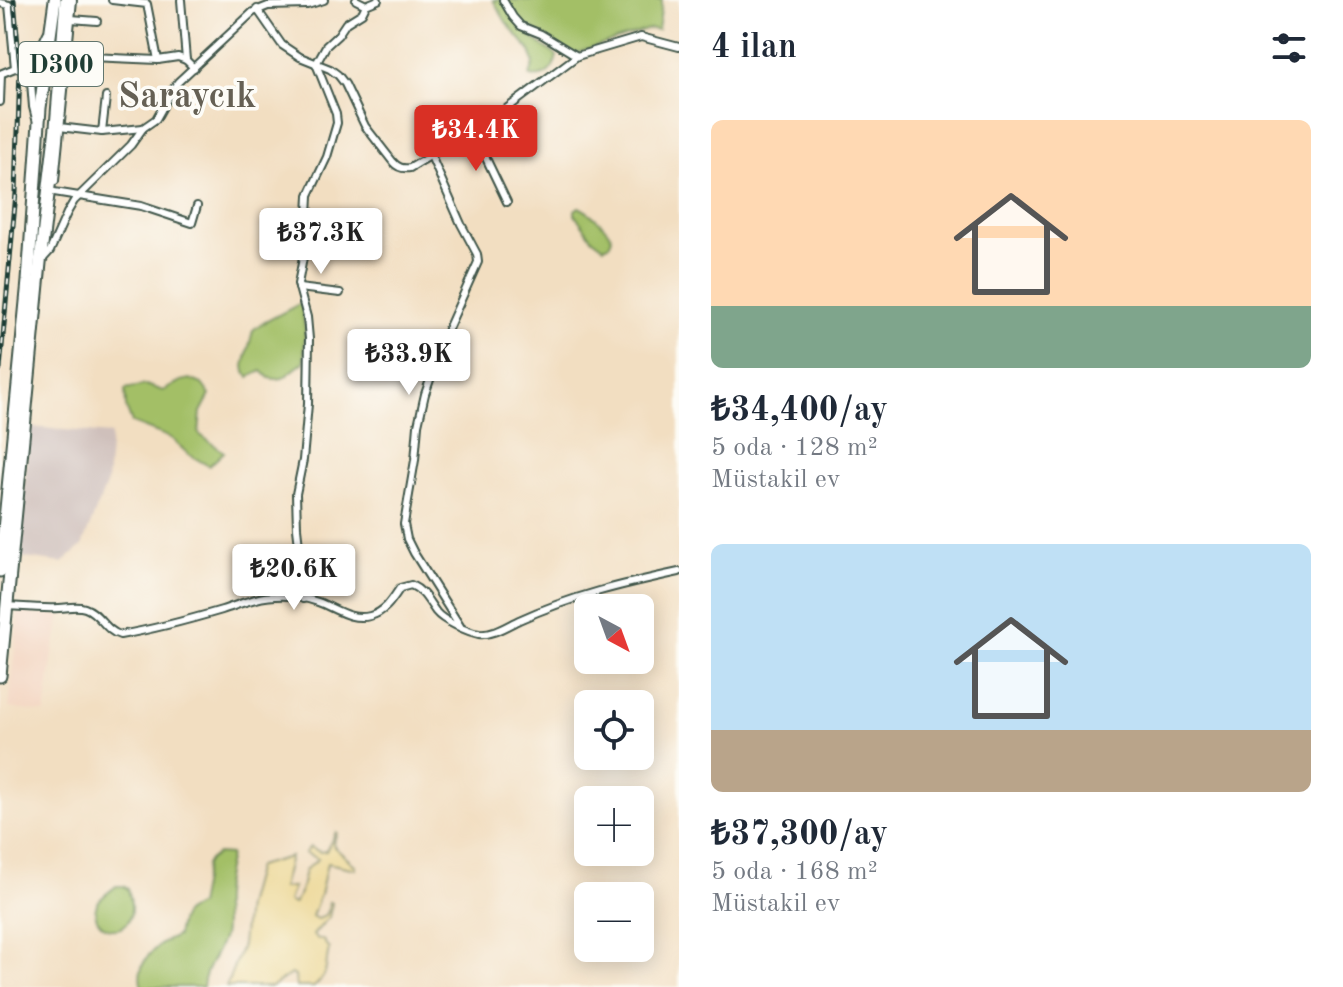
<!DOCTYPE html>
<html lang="tr">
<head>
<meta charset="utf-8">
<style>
	:root { --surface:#fff; --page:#f2f2f3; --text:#1f2937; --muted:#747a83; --accent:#d93025 }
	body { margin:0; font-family:"Old Standard TT",serif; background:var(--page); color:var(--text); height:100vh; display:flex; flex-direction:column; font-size:30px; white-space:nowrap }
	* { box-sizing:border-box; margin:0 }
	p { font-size:26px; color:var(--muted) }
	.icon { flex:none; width:44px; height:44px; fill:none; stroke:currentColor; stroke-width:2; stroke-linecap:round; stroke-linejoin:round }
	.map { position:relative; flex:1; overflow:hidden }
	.panel { display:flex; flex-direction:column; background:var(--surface); width:664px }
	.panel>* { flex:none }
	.needle { width:52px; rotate:139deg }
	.fabs { position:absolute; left:574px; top:594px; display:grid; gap:16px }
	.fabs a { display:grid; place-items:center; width:80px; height:80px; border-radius:12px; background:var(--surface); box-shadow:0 4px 20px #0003; font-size:40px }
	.price { position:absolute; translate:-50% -68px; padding:0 18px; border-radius:8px; background:#fff; color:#222; font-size:26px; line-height:52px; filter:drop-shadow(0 2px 4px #0008) }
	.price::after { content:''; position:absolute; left:50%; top:48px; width:24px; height:18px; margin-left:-12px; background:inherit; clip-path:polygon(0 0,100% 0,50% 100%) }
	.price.selected { background:var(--accent); color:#fff }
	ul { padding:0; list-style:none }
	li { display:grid; align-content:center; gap:16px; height:424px; padding:0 32px }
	li span { display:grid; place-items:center; height:248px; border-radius:12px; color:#555 }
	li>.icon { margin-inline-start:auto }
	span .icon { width:144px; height:144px; fill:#fffc; stroke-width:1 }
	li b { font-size:34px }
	h2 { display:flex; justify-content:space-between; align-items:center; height:96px; padding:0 32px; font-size:34px }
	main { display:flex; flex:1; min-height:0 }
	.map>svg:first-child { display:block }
</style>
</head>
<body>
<main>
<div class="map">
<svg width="679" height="987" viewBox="0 0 679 987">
	<rect width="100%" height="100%" fill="#fdfcf7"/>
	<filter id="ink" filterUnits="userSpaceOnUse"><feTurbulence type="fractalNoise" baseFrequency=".0125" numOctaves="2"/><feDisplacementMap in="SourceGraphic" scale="16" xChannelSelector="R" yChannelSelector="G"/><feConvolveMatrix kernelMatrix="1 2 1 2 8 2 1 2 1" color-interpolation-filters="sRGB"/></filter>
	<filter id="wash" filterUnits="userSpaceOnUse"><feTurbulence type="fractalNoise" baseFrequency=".006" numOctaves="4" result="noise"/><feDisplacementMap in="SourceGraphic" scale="32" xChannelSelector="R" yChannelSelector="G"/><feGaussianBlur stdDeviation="1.8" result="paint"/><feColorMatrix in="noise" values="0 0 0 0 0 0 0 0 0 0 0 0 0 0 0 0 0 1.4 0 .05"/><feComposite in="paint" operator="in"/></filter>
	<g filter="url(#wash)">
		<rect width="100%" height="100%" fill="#f2dec1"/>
		<polygon fill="#f3d4bf" points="25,611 32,614 61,615 54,647 45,713 9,708 18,613"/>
		<polygon fill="#cfc0bb" points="30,427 111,434 107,482 82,546 62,563 18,557"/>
		<g fill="#a3bf66" stroke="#617e4d" stroke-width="2">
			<path d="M493 0H662V4L658 30 649 29 571 55 535 31 531 37 557 56C554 70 545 79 530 76L534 63 531 52 506 22Z"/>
			<path d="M579 207C588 211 608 227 612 238L609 245 604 247 593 239 575 215V210Z"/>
			<polygon points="301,303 305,329 304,362 283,378 275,379 269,378 262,371 249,377 245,372 244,366 253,330 259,325"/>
			<polygon points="190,379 202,384 210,395 201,412 199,434 224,452 209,466 188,454 171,438 132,423 126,407 125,389 146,385 163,391 181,381"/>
			<path d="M217 854 230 855C227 870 223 883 223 898 222 910 226 924 223 936 218 954 204 968 203 987H142C134 963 156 944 177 936 180 919 180 912 198 906L206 865 209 860Z"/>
			<path d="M116 886H123L128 889C145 947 85 933 97 904 100 897 111 891 116 886Z"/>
		</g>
		<path fill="#eeda9e" stroke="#868c69" stroke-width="2" d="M336 832 337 833 333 843 334 847 356 866V869L327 863 320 895 312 916 317 919C325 918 329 910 329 902L332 903 329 917 313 935 316 939H322L329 949C324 966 331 972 314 987H296L295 976 291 974 272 987H226L242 945 246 906 257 866 290 857 282 888 293 887 288 901 293 904 300 893 305 870 318 859 305 853 310 847 320 852 326 851Z"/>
	</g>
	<g filter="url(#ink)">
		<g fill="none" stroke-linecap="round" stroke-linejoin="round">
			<defs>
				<g id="minor">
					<polyline points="112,0 147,4 158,60"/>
					<polyline points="181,0 186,60"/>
					<polyline points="356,0 366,5 378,0"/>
					<polyline points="503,0 513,17 521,26 541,34 577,56"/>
					<polyline points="0,3 9,5 15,68"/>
					<path d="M257 9 282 45 300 57 330 69 338 75 345 84 365 126 393 162C398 168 403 169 410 168L498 115 577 56 641 37 679 47"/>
					<polyline points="71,19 97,21"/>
					<polyline points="68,56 158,60 178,57 186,60 194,68"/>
					<polyline points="30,70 47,33"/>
					<polyline points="0,74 15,68 30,70 33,107 36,119"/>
					<polyline points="0,102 1,74"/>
					<polyline points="59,127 102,132 143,128"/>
					<polyline points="473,131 507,202"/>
					<polyline points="102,132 106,97"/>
					<polyline points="431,156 461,224 477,254 478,262 448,329 425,394 418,425 415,460 404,524 407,539 414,553 460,626"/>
					<polyline points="55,181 73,0"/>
					<polyline points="48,191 141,206 192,223 197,206"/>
					<polyline points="42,260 50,251 67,213 74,201 131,145 143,128 156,119 170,94 178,82 253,12 268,6 307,5 324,0"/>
					<polyline points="299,288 340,293"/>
					<polyline points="303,599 301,563 297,528 296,494 303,460 308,404 309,339 307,317 298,284 307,237 309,195 327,157 337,123 336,114 316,64 326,46 338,35 346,23 362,13 366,5"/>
					<path d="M7 606C24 607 42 609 59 608 68 608 76 605 85 608 100 613 105 631 120 635 155 629 188 620 222 610 238 605 258 596 275 596 289 595 304 597 318 602 335 608 350 621 370 616 385 612 392 600 400 588L411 585C424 591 428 601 436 612 443 621 468 632 479 634 492 636 508 625 519 620 572 596 623 584 679 572"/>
				</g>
				<g id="highway">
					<polyline points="0,571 28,281 40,108 55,0"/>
					<polyline points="0,676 40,263 56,127 66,0"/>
				</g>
			</defs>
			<use href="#minor" stroke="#3f5549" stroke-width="10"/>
			<use href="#highway" stroke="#3f5549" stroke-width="15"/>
			<use href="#minor" stroke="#fff" stroke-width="6"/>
			<use href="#highway" stroke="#fff" stroke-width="11"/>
			<defs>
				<polyline id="rail" points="0,369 16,193 20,68 14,0"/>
			</defs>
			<use href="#rail" stroke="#1f3d34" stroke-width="5"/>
			<use href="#rail" stroke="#fdfcf7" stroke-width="2" stroke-dasharray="6" stroke-linecap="butt"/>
		</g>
	</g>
	<g text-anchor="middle" stroke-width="7" stroke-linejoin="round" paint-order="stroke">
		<rect fill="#fdfcf7" stroke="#62766e" stroke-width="2" x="19" y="42" width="84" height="44" rx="6"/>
		<g font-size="26" font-weight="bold" fill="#1f3d34">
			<text x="61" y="73">D300</text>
		</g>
		<g font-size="36" font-weight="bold" fill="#656054" stroke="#fdfcf7">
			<text x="187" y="107">Saraycık</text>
		</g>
	</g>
</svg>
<div class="fabs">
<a><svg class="needle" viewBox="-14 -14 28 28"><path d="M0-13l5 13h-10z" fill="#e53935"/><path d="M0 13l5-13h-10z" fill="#747a83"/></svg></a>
<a><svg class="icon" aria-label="locate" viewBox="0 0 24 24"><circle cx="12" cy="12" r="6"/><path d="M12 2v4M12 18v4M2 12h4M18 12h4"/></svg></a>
<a>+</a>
<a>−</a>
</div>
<b class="price selected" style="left:476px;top:173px">₺34.4K</b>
<b class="price" style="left:321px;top:276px">₺37.3K</b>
<b class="price" style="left:409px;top:397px">₺33.9K</b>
<b class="price" style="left:294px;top:612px">₺20.6K</b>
</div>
<section class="panel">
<h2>4 ilan<svg class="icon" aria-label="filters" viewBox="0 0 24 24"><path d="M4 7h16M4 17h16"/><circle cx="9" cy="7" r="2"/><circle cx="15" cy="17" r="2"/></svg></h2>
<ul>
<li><span style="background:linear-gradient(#ffd9b3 75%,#7fa58c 0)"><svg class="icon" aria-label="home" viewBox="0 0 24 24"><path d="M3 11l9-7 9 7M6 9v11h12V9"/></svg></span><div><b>₺34,400/ay</b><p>5 oda · 128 m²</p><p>Müstakil ev</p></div></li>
<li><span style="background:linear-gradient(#bfe0f5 75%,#b9a48a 0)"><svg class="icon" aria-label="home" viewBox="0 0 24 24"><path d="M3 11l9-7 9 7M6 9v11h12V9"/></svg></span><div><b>₺37,300/ay</b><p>5 oda · 168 m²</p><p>Müstakil ev</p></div></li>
</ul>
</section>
</main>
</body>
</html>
